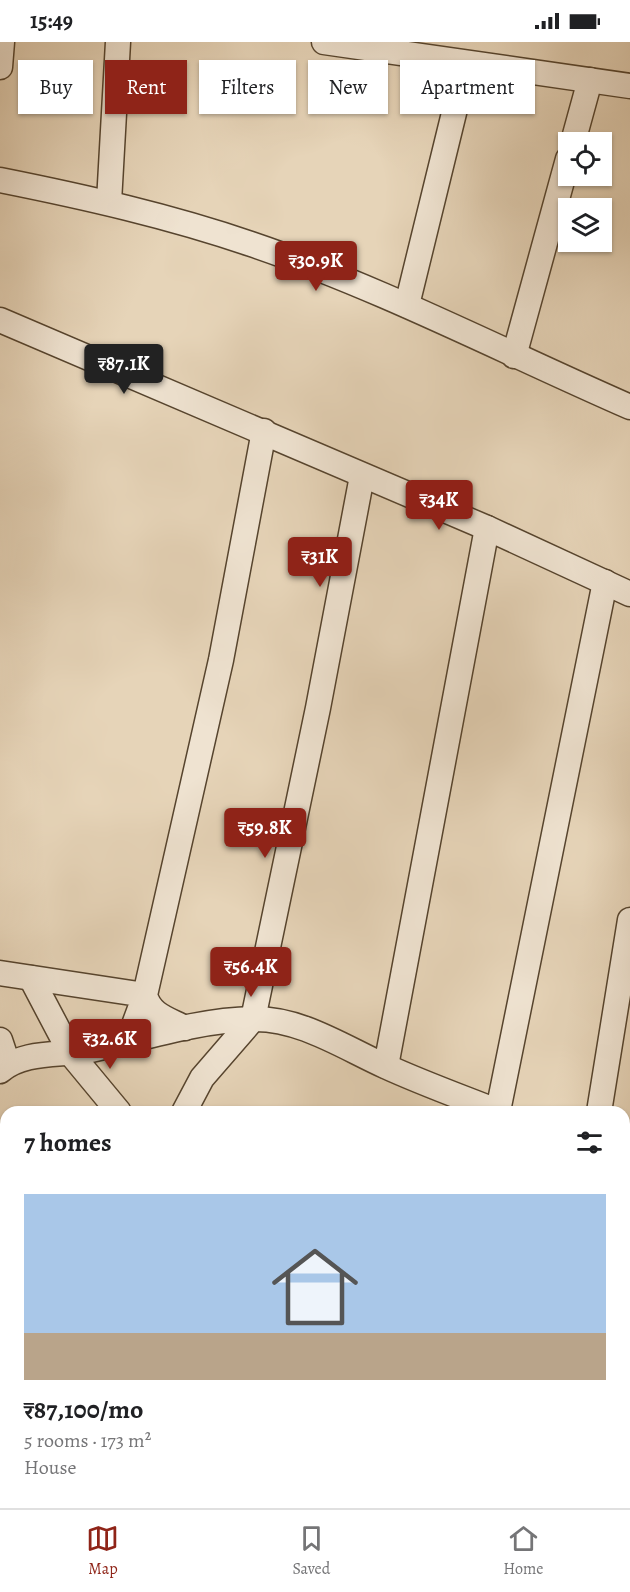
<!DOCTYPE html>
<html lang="en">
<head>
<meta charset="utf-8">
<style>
	:root { --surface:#fff; --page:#f2f2f2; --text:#202124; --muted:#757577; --line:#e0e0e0; --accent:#8f2418 }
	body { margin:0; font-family:Alegreya,serif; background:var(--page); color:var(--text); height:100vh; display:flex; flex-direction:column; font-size:22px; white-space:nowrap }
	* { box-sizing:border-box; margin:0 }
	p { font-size:20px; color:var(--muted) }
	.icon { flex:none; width:33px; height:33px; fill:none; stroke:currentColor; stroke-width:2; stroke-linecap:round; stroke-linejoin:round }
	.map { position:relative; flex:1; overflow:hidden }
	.side { position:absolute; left:0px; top:1064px; width:630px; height:404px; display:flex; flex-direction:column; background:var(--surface); border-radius:18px 18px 0 0; box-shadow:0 2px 4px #0004 }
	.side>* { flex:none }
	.guide { position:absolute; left:18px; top:18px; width:594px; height:54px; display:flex; gap:12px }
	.controls { position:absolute; left:558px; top:90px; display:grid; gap:12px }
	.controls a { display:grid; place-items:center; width:54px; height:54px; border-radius:0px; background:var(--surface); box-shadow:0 2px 4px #0004; font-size:30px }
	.price { position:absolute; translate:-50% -51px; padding:0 14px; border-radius:6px; background:var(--accent); color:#fff; font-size:20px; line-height:39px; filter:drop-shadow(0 2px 3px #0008) }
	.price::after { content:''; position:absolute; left:50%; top:36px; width:18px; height:14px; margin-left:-9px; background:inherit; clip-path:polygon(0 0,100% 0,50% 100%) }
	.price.selected { background:#222; color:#fff }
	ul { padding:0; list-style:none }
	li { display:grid; align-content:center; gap:12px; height:318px; padding:0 24px }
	li span { display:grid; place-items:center; height:186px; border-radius:0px; color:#555 }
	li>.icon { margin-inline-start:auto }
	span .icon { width:108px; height:108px; fill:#fffc; stroke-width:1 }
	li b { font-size:26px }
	h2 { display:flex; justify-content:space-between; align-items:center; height:72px; padding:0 24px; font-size:26px }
	.tag { padding:0 21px; border-radius:0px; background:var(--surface); box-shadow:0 2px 4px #0004; font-size:21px; line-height:54px }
	.tag.selected { background:var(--accent); color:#fff }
	.status { display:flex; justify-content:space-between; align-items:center; height:42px; padding:0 30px; background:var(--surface); direction:ltr }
	.status svg { height:16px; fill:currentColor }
	.dock { display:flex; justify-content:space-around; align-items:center; height:84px; border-top:2px solid var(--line); background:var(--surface); font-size:16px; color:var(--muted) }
	.dock a { display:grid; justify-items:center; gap:3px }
	.dock .selected { color:var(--accent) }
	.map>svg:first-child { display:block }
</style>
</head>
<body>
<div class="status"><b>15:49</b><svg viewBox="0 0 49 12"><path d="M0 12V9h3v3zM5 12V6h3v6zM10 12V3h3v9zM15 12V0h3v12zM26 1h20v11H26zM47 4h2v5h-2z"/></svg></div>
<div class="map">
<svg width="630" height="1466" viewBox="0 0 630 1466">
	<rect width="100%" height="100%" fill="#e6d4b8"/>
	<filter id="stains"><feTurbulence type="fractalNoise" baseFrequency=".00333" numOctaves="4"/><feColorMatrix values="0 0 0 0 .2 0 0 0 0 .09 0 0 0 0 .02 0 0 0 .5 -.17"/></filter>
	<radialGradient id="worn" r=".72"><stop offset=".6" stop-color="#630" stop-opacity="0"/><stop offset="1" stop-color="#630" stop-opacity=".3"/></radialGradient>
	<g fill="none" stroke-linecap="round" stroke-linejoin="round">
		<defs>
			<g id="minor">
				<polyline points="324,0 630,44"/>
				<polyline points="0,25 2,0"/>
				<polyline points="573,100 590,38"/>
				<path d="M0 138C85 155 169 174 251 202 381 246 504 310 630 365"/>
				<polyline points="109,160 118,0"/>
				<polyline points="407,263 466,22"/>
				<polyline points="0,278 487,486 630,552"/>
				<polyline points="514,314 568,117"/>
				<polyline points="0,931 145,953 128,999"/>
				<polyline points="31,936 71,1012 119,1070"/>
				<path d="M185 986C168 977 150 973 145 953L221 618 264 389"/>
				<polyline points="0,998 8,1022"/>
				<polyline points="386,1024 487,486"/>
				<path d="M0 1029C24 1008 62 1014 91 1008 144 996 199 978 253 977 300 976 343 1005 385 1024 422 1041 461 1055 499 1070"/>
				<polyline points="498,1069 605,540"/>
				<polyline points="184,1070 202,1036 253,977 318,666 362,434"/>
				<polyline points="599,1070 630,878"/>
				<polyline points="624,1116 630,1119"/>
				<polyline points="624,1225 630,1227"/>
				<polyline points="0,1233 6,1231"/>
				<polyline points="624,1306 630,1308"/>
				<polyline points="624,1348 630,1336"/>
				<polyline points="624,1413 630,1416"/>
				<polyline points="0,1443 6,1433"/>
				<polyline points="466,1461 478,1466"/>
				<polyline points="567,1466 570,1461"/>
			</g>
		</defs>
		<use href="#minor" stroke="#56442e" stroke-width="27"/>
		<use href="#minor" stroke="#efe3d1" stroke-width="24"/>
	</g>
	<rect width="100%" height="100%" filter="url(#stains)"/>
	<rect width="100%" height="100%" fill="url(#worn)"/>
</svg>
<div class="controls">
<a><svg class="icon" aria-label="locate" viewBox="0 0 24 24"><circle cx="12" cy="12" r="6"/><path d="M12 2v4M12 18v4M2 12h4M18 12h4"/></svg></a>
<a><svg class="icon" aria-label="layers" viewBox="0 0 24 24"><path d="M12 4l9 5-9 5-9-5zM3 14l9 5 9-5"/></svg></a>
</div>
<b class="price" style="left:316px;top:250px">₹30.9K</b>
<b class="price selected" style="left:124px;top:353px">₹87.1K</b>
<b class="price" style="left:439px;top:489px">₹34K</b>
<b class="price" style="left:320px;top:546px">₹31K</b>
<b class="price" style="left:265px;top:817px">₹59.8K</b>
<b class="price" style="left:251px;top:956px">₹56.4K</b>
<b class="price" style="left:110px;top:1028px">₹32.6K</b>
<div class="guide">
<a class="tag">Buy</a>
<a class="tag selected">Rent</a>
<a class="tag">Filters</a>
<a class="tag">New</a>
<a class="tag">Apartment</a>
</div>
<section class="side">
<h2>7 homes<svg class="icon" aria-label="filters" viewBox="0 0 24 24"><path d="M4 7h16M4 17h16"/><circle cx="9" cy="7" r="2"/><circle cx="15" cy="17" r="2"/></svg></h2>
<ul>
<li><span style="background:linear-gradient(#a9c7e8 75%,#b9a48a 0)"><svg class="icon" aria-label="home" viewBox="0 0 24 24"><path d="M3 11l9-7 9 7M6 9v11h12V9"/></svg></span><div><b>₹87,100/mo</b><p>5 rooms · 173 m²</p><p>House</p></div></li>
</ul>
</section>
</div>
<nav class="dock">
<a class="selected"><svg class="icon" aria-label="map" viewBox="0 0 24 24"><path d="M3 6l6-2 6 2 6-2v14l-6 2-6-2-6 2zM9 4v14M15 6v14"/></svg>Map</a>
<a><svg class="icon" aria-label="saved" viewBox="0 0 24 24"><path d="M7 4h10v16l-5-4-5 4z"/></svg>Saved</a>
<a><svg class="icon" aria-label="home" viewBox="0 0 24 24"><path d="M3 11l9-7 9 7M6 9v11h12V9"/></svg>Home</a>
</nav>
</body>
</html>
